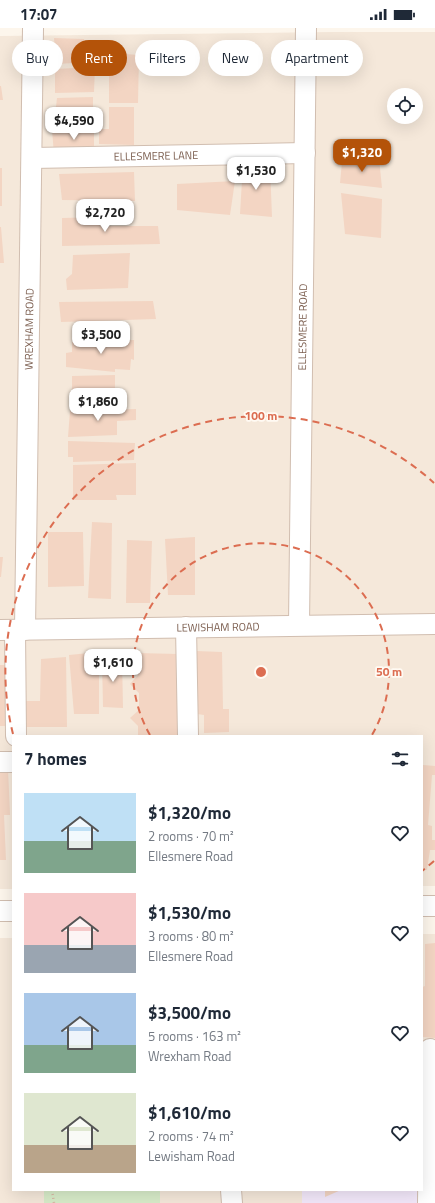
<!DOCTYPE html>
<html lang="en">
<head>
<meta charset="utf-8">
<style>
	:root { --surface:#fff; --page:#f6f6f7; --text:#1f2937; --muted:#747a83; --accent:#b45309 }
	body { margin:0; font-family:"Titillium Web",sans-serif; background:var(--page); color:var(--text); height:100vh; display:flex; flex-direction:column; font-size:15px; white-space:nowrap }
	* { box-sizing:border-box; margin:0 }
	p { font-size:13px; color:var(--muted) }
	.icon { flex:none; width:22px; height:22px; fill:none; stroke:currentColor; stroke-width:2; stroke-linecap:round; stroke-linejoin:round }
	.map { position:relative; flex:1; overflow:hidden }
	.sheet { position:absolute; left:12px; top:707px; width:411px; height:456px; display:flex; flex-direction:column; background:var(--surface); border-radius:0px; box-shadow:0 4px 16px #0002 }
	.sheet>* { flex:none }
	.banner { position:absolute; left:12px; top:12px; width:411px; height:36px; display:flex; gap:8px }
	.tools { position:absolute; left:387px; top:60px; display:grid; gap:8px }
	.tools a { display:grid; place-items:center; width:36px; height:36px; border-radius:50%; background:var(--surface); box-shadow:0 4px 16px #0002; font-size:20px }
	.price { position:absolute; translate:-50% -34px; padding:0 9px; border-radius:8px; background:#fff; color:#222; font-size:13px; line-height:26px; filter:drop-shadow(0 1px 2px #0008) }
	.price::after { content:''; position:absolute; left:50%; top:24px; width:12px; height:9px; margin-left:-6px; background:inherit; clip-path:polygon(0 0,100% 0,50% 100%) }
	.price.on { background:var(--accent); color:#fff }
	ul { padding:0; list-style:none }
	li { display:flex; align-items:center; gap:12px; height:100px; padding:0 12px }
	li span { display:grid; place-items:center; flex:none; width:112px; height:80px; border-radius:0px; color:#555 }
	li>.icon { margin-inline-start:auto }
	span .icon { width:48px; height:48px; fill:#fffc; stroke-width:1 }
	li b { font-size:17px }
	h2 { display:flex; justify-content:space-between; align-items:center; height:48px; padding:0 12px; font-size:17px }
	.pill { padding:0 14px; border-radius:18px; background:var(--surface); box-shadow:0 4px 16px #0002; font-size:14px; line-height:36px }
	.pill.on { background:var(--accent); color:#fff }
	.status { display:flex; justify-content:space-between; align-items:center; height:28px; padding:0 20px; background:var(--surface); direction:ltr }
	.status svg { height:11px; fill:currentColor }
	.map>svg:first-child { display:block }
</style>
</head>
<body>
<div class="status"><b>17:07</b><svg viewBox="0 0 49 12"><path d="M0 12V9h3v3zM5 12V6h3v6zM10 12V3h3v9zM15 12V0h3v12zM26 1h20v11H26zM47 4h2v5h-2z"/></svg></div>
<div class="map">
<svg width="435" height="1175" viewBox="0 0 435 1175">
	<rect width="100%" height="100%" fill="#fdf6ec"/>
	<g fill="#f5e8da" fill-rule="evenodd">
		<path d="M330 4H435V858H422V708H13V861H0V8ZM394 67H416V89H394Z"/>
		<polygon points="422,906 435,906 435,1175 0,1175 0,910 13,910 13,1162 422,1162"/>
	</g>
	<rect fill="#f3e8fa" x="302" y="1162" width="118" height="13"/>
	<rect fill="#d8ecc9" x="44" y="1162" width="116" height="13"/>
	<g fill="#f3d5c3">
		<polygon points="54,10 84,11 85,18 94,19 93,34 56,36"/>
		<polygon points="109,25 139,27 138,75 109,75"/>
		<polygon points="95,39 94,64 55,65 55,41"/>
		<polygon points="0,58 1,58 3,72 0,72"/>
		<polygon points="93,69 93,94 54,96 57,70"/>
		<polygon points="109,79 134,79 134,117 99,116 99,101 109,101"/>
		<polygon points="94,100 94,126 54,126 52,102"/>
		<polygon points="379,130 382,160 340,155 342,134"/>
		<polygon points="243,136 270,137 272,189 240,186"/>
		<rect x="0" y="140" width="2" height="38"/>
		<polygon points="134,144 135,173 62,172 59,146"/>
		<polygon points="235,153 230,187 177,182 177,156"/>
		<polygon points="341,165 382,171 381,210 345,206"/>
		<polygon points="102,189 102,198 158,198 160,216 62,218 62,190"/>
		<polygon points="0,199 1,199 4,235 0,235"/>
		<polygon points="130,225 128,260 67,262 66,251 72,246 73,227"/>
		<polygon points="153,273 156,291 61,294 59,274"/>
		<polygon points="134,312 134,332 131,331 130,342 115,341 115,344 66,339 66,325 72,324 72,314"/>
		<polygon points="115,347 115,364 123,364 123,376 72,376 72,348"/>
		<polygon points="136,381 136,392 117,393 117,407 68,409 70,383"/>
		<polygon points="68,413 135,415 134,432 73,434 73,429 68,429"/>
		<polygon points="136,435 136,467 116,467 117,472 73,472 73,437"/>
		<polygon points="92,494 112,495 111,571 88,570"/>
		<polygon points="48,504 83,504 84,558 48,559"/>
		<polygon points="195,509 195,567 168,567 165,511"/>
		<polygon points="127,512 152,513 150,575 126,575"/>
		<polygon points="0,529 3,529 1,549 0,549"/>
		<polygon points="196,623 222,624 223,681 229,681 229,704 204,705 204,687 197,686"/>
		<polygon points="99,624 99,686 74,686 69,627"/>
		<polygon points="137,625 178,626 179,708 138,708 138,698 130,690 139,682 139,665 130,656 138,647"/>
		<polygon points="66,629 67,699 23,699 22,673 40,673 41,631"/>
		<polygon points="122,629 123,680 103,679 102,632"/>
		<rect x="0" y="637" width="5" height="61"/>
		<polygon points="423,737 435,738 435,747 432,747 428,797 432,798 432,812 435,812 435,822 430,822 427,842 422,841"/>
		<polygon points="8,740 10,787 4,787 6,832 0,832 0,741"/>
		<polygon points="435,915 435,1010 422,1009 422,959 425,958 425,916"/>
		<polygon points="325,1162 341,1162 325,1169"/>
	</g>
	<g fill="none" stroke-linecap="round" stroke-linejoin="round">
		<defs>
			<g id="minor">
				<path id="s1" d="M32 130 305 125"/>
				<path id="s2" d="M299 597 306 0"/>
				<polyline points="186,599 188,708"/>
				<path id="s3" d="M0 602 435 596"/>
				<polyline points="15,602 16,708"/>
				<path id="s4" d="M25 602 33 0"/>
				<polyline points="0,734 13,734"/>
				<polyline points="422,878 435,878"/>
				<polyline points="0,883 13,883"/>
				<polyline points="231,1162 232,1175"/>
				<polyline points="428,1175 430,1021"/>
			</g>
		</defs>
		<use href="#minor" stroke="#d1beb0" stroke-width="22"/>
		<polyline stroke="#d9b8a5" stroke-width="2.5" stroke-dasharray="1 3" stroke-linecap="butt" points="52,1162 54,1175"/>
		<use href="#minor" stroke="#fff" stroke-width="20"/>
	</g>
	<g fill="none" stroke="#dc6d51" stroke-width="2" stroke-dasharray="7 5">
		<path d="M150 707A128 128 0 1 1 372 707"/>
		<path d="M434 833A256 256 0 0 1 422 843M13 706A256 256 0 0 1 434 455"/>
	</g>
	<g text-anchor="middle" stroke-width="3.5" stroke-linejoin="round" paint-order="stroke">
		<g font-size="11" fill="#7a5c4d" stroke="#fffaf3">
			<text dy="4" stroke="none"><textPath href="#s1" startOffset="124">ELLESMERE LANE</textPath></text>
			<text dy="4" stroke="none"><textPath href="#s2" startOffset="298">ELLESMERE ROAD</textPath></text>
			<text dy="4" stroke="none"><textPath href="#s4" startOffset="301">WREXHAM ROAD</textPath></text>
			<text dy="4" stroke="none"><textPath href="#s3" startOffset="218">LEWISHAM ROAD</textPath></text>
		</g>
	</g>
	<circle cx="261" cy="644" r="6" fill="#dc6d51" stroke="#fffaf3" stroke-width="2"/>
	<g font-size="12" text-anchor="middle" font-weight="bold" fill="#dc6d51" stroke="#fffaf3" stroke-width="3.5" stroke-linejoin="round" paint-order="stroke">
		<text x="261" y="392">100 m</text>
		<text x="389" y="648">50 m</text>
	</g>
</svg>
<div class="tools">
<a><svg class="icon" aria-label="locate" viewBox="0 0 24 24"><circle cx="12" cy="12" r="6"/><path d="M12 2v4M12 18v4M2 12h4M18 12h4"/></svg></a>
</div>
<b class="price" style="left:74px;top:113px">$4,590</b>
<b class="price on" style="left:362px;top:145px">$1,320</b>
<b class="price" style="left:256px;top:163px">$1,530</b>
<b class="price" style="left:105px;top:205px">$2,720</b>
<b class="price" style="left:101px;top:327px">$3,500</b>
<b class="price" style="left:98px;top:394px">$1,860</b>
<b class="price" style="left:113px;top:655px">$1,610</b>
<div class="banner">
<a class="pill">Buy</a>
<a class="pill on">Rent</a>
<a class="pill">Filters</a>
<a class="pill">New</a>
<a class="pill">Apartment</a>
</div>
<section class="sheet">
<h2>7 homes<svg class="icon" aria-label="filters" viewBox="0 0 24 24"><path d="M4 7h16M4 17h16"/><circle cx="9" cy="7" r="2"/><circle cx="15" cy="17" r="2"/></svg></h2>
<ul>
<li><span style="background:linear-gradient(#bfe0f5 60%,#7fa58c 0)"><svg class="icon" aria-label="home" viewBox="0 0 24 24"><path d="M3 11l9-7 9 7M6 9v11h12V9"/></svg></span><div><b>$1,320/mo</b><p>2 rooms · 70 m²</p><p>Ellesmere Road</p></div><svg class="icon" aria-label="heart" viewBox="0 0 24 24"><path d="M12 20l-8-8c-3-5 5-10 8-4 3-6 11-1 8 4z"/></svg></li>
<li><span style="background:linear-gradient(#f6c9c9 65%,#9aa5b1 0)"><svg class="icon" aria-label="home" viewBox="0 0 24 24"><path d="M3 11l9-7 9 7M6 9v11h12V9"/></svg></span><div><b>$1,530/mo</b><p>3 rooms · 80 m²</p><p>Ellesmere Road</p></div><svg class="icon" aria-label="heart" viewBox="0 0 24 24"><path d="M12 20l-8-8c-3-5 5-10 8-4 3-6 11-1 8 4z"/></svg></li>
<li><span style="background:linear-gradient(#a9c7e8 65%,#7fa58c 0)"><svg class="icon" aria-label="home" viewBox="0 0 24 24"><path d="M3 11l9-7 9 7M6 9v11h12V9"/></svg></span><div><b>$3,500/mo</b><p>5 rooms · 163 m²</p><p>Wrexham Road</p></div><svg class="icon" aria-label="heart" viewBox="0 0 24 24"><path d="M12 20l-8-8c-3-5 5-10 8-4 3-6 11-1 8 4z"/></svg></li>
<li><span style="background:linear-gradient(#dfe7d0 65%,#b9a48a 0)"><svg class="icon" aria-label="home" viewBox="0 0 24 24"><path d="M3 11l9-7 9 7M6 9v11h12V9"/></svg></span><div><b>$1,610/mo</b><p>2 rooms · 74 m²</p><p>Lewisham Road</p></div><svg class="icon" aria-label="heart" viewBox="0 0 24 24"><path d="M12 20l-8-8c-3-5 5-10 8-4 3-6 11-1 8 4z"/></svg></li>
</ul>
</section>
</div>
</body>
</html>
